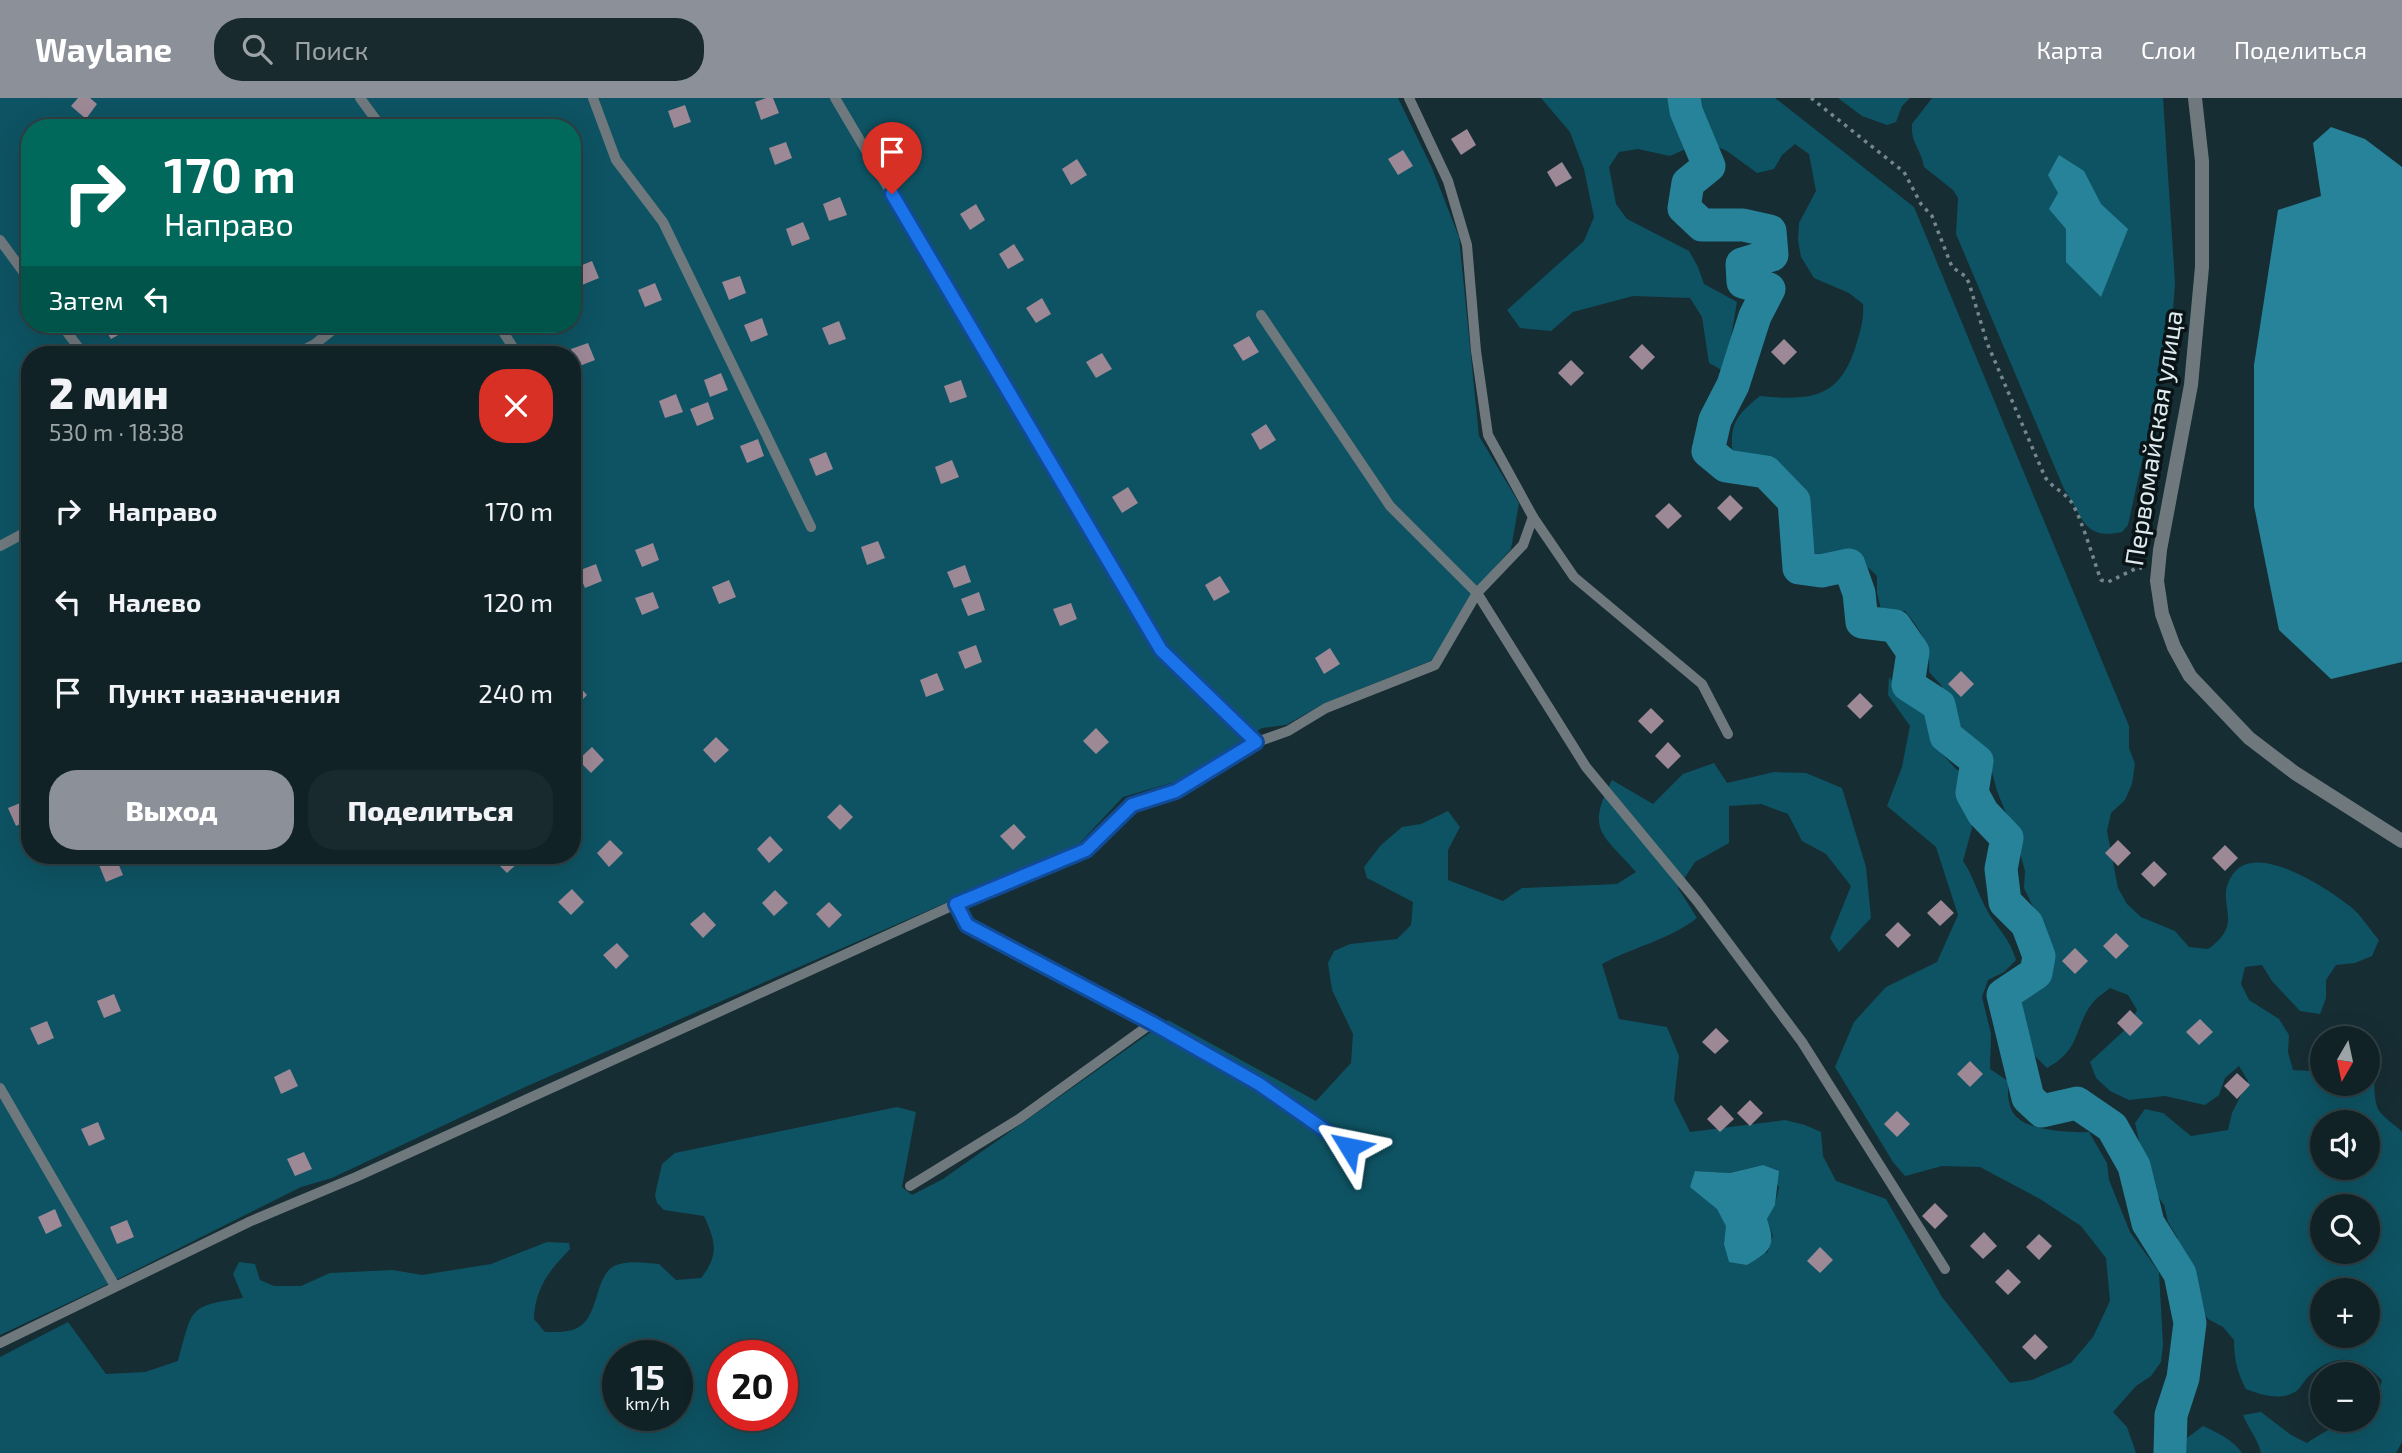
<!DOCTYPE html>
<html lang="ru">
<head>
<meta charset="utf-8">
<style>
  :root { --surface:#102226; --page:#192a2e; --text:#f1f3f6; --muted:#9ca4a7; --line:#303f43; --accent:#8c9099 }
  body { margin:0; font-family:"Exo 2",sans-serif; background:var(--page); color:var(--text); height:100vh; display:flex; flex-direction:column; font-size:26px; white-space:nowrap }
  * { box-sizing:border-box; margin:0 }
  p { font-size:23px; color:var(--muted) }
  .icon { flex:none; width:38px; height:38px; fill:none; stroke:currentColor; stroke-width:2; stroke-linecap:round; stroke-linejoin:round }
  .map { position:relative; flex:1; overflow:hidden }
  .sheet { position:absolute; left:21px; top:248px; width:560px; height:518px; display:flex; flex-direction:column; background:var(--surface); border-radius:28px; box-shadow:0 7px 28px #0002,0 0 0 2px var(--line) }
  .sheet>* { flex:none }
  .hud { position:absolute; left:21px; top:21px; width:560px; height:214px; border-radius:28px; box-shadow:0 7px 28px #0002,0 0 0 2px var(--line); background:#00695c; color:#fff; overflow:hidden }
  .needle { width:46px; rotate:189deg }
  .fabs { position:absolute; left:2310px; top:928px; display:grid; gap:14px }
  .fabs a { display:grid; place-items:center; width:70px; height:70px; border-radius:50%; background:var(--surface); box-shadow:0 7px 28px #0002,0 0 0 2px var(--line); font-size:35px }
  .speed { position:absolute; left:602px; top:1242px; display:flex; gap:14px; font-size:35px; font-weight:700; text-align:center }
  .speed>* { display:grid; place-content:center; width:91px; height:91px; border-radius:50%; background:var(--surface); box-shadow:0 7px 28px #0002,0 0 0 2px var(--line); line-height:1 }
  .speed small { font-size:18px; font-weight:400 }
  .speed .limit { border:10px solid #d22; background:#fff; color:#111 }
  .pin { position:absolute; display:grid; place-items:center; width:60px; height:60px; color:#fff; margin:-72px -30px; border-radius:50% 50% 50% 0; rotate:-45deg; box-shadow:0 0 7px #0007 }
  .pin .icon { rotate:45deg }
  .me { position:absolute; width:77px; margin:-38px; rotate:305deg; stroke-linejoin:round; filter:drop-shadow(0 0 5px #0008) }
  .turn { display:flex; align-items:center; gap:24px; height:147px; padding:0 28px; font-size:32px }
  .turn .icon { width:91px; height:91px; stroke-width:2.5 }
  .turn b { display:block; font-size:49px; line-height:60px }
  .then { display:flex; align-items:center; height:66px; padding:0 28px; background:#0003; gap:14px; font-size:26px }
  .round { display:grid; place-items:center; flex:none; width:74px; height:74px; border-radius:28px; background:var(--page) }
  .overview { display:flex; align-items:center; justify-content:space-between; height:119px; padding:0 28px }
  h1 { font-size:42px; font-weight:800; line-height:52px }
  .cta { display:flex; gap:14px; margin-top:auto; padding:14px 28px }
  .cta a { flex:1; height:80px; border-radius:28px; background:var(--accent); color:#fff; font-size:28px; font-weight:800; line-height:80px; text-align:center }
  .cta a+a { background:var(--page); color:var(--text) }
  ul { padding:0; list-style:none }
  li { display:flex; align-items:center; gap:21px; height:91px; padding:0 28px }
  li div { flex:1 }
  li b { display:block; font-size:26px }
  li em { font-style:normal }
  header { display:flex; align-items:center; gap:42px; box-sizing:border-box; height:98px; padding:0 35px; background:var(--accent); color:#fff }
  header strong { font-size:33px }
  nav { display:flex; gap:38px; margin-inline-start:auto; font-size:24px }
  .search { width:490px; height:63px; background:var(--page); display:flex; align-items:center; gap:18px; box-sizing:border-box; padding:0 24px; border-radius:28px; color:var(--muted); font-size:26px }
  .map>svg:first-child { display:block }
</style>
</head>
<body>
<header>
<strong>Waylane</strong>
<div class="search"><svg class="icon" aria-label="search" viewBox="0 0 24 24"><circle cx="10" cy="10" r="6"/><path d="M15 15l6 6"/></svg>Поиск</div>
<nav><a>Карта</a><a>Слои</a><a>Поделиться</a></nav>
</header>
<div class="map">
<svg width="2402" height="1355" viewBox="0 0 2402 1355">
  <rect width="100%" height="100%" fill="#162d33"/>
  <!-- green -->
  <g fill="#0e5363" fill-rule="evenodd">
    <path d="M0,0h1398l34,70 27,69 20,199 40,67 -8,46 -32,36 -46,75 -108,43 -39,22 -24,3 -84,53 -55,16 -45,48 -553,242 -193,91 -31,9 -199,100 -102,48zM30,30h542v196h-542zM30,257h542v501h-542z"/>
    <path d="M1541,0h234l139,109 215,519v22l6,16 -3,20 -7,16 -14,13 -4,18 11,57 9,16 14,13 34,14 14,16 19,2c40,-28 4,-45 25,-75 23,-34 97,16 118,33 11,9 19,23 28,33l-7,16 -17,7 -19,2 -10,15v18l-6,16 -20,-3 -28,-30 -10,-16 -17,2 -4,17 8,16 30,19 10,16 -1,17 5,18 20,1 9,-4v16h46v-32l6,4c2,16 -3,46 6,57 6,8 16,13 22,20v310l-6,11h-135c-3,-14 -13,-25 -18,-38l18,-3 30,23 16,8c20,-13 37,-24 61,-24v-5l6,-2 8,-32c-23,-25 -49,-28 -74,-3 -5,5 -8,13 -15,16 -15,7 -32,2 -47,-4 -9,-17 -12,-30 -12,-49l-11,-13 -15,-8 -10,-14 -21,-68 -9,-15 -4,-17 -21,-31v-16l-8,-35 10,-14 18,4 28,23 37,-6 4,-17 16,-32 -9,-15 -14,12 -6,17 -14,10 -40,-9 -36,4 -19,-9 -14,-13 -6,-16 39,-36 8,-16 -9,-15 -18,-7c-4,4 -10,7 -14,11 -23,24 -12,49 -49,69l-12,-12 -12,-33 -2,-27 16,-9 7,-16 3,-35 -23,-48 1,-17 -9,-33 -19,-47 -9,-34 -24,-24 -23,-48 -12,-13c2,-27 -8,-41 -24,-61l-24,-2 -4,-16v-17c-22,-23 -35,-18 -64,-23l-6,-17v-36l-23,-29 -15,-7 -36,-6c-4,-33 2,-42 27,-62 53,5 81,2 97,-54 4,-14 7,-23 6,-38l-14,-11 -35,-15 -13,-21 -3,-17 1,-17 17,-32 -7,-37 -14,-10 -13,11 -8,14 -17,4 -30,-22 -23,-10 -34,15 -32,-7 -19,3 -10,15 7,37 11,15 62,32 9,16 6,17 33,18 -12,70 -16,-9 -7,-46 -12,-19 -57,-2 -60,16 -22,19 -31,-3 -13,-18 77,-69 10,-24 -10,-48 -14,-37zM2322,1024h46v45h-46zM2322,1108h46v45h-46zM2322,1192h46v45h-46z"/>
    <path d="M1838,0h72l-8,8 -6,16 -9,3 -25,-9z"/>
    <path d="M1932,0h231l12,185 -3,40 -44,202 -6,7c-40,9 -39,-17 -58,-43l-108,-255 2,-36 -5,-8 -29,-23c-2,-16 -14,-25 -12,-43z"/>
    <path d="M1889,579l12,16 28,21 3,8v18l5,8 19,21 8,5 8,54 -9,33c11,16 15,34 25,51 11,19 21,25 28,48l-12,12 -16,8 -6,17 9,37 -1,35 18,12c0,11 -1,23 6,33 12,17 56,19 75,18l18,31 2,17 21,52 29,40 4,73 -2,17 -10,14 -15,10 -23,26 14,15 9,26h-2136v-96l68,-35 38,52 39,-2 33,-11c15,-53 9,-55 65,-63l-10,-24 6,-12 16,2 5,16 14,6h27l29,-13 63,-3 29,5 69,-11 56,-22 22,1 1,6c-21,22 -35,39 -36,70l11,13c36,1 43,-5 53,-40 3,-9 6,-18 13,-24 12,-9 35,-5 48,-4l17,16 25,-2c18,-23 15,-36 3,-62l-40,-6 -7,-7 -2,-8 7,-31 13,-11 222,-46 19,5 -14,75 10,8 31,-16 225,-159 148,81 35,-38 2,-29 -21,-44 -4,-27 6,-12 16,-7 47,-5 14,-14 2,-23 -46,-24 -3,-11 17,-22 21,-18 19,-3 27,-13 12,16 -12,23v30l55,21 19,-13 95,-4 19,-12c-33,-38 -51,-41 -24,-92l41,24 30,-30 31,-11 13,20 47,-11 32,1 36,15 24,79 5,51 -32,34 -9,-14 21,-52 -25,-32 -24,-13 -14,-27 -27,-10 -32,2v37l-34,19 -17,26 19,30c-28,22 -64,29 -95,46l17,55 48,8 12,29 -5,44 16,32 95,-12 20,5 16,7 2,24 13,25 50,18 56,98 68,86 22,-3 39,-17 22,-26 17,-36 -4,-43 -25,-32 -41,-27 -60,-32 -38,-1 -37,10 -12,-14 -58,-95 19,-45 32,-35 51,-25 21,-47 -22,-68 -49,-41 15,-39 8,-41 -22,-31zM1763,1067l16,22 -4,17 -8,15 6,17 -6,17 -43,-9 3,-18 -32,-55 35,2zM618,1258h59v60h-59zM723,1258h59v60h-59z"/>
    <path d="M2203,1328c15,7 29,13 39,27h-55v-15z"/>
  </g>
  <!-- water -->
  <g fill="#27839a">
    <path d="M2331,29l34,12 37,28v495l-71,17 -52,-49 -25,-124v-141l24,-155 43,-14 -8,-53z"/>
    <path d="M2059,57l25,16 17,33 27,25 -27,68 -35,-35v-33l-17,-20 9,-16 -10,-18z"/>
    <path d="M1763,1067l16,6 -4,34 -8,14c10,28 3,32 -20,46l-18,-3 -5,-18 2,-18 -9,-17 -27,-22 5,-16 35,2z"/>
  </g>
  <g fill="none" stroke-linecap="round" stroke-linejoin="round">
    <!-- river -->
    <path stroke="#27839a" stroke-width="33" d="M1684,0l2,13 23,55 -21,17 -4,25 18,17h41l27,6 2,24 -30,9 1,18 26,7 -14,27 -22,69 -18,35 -7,31 18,15 40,6 28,29 5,67 22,3 28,-6 10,28 3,29 33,4 18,26 -5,33 31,20 7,31 31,25 -5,32 11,20 24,25 -6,31 4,33 22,22 12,32 -3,17 -33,22 25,103 14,13 35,-8 35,24 22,39 14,57 32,51 10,49 -7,55 -12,37 -1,38"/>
  </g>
  <!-- building -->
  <g fill="#9d8895">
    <path d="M78,0h12l7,6 -11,15 -15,-13z"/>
    <path d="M766,0h7l6,15 -18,7 -6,-18z"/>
    <path d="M685,7l6,17 -17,6 -6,-17z"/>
    <path d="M1467,31l9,16 -15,10 -10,-16z"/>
    <path d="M786,44l6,16 -17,7 -6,-17z"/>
    <path d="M1403,52l10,16 -15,9 -10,-16z"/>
    <path d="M1077,61l10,16 -16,10 -9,-16z"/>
    <path d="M1562,64l10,16 -16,9 -9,-15z"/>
    <path d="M840,99l7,18 -18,6 -6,-17z"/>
    <path d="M976,106l9,16 -15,10 -10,-16z"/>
    <path d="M803,124l7,17 -18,7 -6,-17z"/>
    <path d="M1014,146l10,16 -16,9 -9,-15z"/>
    <path d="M592,163l7,17 -17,7 -7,-17z"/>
    <path d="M740,178l6,17 -17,7 -7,-18z"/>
    <path d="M655,185l7,17 -17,7 -7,-17z"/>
    <path d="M1042,200l9,16 -15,9 -10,-15z"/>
    <path d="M762,220l6,17 -17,7 -7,-17z"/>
    <path d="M839,223l7,18 -17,6 -7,-17z"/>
    <path d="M102,226h21l4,6 -16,9z"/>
    <path d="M1249,238l10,16 -16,9 -10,-16z"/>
    <path d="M1784,241l13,13 -13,13 -13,-13z"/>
    <path d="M588,245l7,17 -18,7 -6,-18z"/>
    <path d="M1642,246l13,13 -13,13 -13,-13z"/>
    <path d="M1102,255l10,16 -16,9 -10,-16z"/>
    <path d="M1571,262l13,13 -13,13 -13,-13z"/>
    <path d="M721,275l7,17 -18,7 -6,-17z"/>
    <path d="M961,282l6,17 -17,6 -6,-17z"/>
    <path d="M676,296l7,18 -18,6 -6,-17z"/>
    <path d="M708,304l6,17 -17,7 -7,-17z"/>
    <path d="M1266,326l10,16 -16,10 -9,-16z"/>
    <path d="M758,341l6,17 -17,7 -7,-17z"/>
    <path d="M826,354l7,17 -17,7 -7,-17z"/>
    <path d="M952,362l7,17 -18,7 -6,-17z"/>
    <path d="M1128,389l10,16 -16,10 -10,-16z"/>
    <path d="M1730,397l13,13 -13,13 -13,-13z"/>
    <path d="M1669,405l13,13 -14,13 -13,-13z"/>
    <path d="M878,443l7,17 -18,7 -6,-18z"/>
    <path d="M653,445l6,17 -17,7 -7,-17z"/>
    <path d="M596,466l6,17 -17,7 -7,-17z"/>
    <path d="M965,467l6,17 -17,6 -7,-16z"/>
    <path d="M1220,478l10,16 -16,9 -9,-16z"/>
    <path d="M729,482l7,17 -17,7 -7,-17z"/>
    <path d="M653,494l6,16 -17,7 -7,-17z"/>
    <path d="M979,494l6,18 -17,6 -7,-17z"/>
    <path d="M1071,505l6,16 -17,7 -7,-17z"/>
    <path d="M976,547l6,17 -17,7 -7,-17z"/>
    <path d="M1330,550l10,16 -16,10 -9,-16z"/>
    <path d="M1961,573l13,13 -13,13 -13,-13z"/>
    <path d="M937,575l7,17 -18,7 -6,-17z"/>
    <path d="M575,584l12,13 -13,13 -2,-24z"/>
    <path d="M1860,595l13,13 -13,13 -13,-13z"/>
    <path d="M1651,610l13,13 -13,13 -13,-13z"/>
    <path d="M1096,630l13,14 -13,12 -13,-13z"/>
    <path d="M716,639l13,13 -14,13 -12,-13z"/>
    <path d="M1668,644l13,14 -13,13 -13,-13z"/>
    <path d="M592,649l12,13 -13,13 -13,-13z"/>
    <path d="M25,703l5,10v8l-14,7 -8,-18z"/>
    <path d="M840,706l13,13 -13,13 -13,-13z"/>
    <path d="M1014,726l12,13 -13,13 -13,-14z"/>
    <path d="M770,738l13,14 -14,13 -12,-14z"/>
    <path d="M610,742l13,13 -14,14 -12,-14z"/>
    <path d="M2118,742l13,13 -13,13 -13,-13z"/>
    <path d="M2225,747l13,13 -13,13 -13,-13z"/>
    <path d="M499,758h16l5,5 -13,12 -13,-13z"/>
    <path d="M116,760l7,17 -17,7 -7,-17z"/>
    <path d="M2154,763l13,13 -13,13 -13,-13z"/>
    <path d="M572,791l12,13 -13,13 -13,-13z"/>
    <path d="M775,792l13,13 -14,13 -12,-13z"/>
    <path d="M1941,802l13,13 -14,13 -13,-13z"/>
    <path d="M829,804l13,13 -13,13 -13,-14z"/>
    <path d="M704,814l12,13 -13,13 -13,-14z"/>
    <path d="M1898,824l13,13 -13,13 -13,-13z"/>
    <path d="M2116,835l13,13 -13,13 -13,-13z"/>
    <path d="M617,845l12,13 -13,13 -13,-14z"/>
    <path d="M2075,850l13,13 -13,13 -13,-13z"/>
    <path d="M114,896l7,17 -17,7 -7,-17z"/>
    <path d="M2130,912l13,13 -13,13 -13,-13z"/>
    <path d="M2200,921l13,13 -14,13 -13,-13z"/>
    <path d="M47,923l7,17 -16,7 -8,-17z"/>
    <path d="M1716,930l13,13 -14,13 -13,-12z"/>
    <path d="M1970,963l13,13 -13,13 -13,-13z"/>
    <path d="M290,971l8,17 -17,8 -7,-17z"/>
    <path d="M2237,975l13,12 -13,14 -13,-13z"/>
    <path d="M1750,1002l13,13 -13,13 -13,-13z"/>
    <path d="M1721,1007l13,14 -14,13 -13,-13z"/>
    <path d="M1897,1013l13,13 -13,13 -13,-13z"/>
    <path d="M98,1024l7,17 -16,7 -8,-17z"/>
    <path d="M304,1054l8,17 -17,7 -8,-17z"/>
    <path d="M1935,1105l13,13 -13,13 -13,-13z"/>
    <path d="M55,1111l7,17 -16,8 -8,-17z"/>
    <path d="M127,1122l7,17 -17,7 -7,-17z"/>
    <path d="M1984,1134l13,14 -14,13 -13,-13z"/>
    <path d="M2039,1136l13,12 -13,14 -13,-13z"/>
    <path d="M1820,1149l13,13 -13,13 -13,-12z"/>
    <path d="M2008,1171l13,13 -13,13 -13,-13z"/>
    <path d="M2035,1236l13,13 -13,13 -13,-13z"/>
  </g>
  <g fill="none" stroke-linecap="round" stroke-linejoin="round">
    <!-- path -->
    <path stroke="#75878c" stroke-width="3.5" stroke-dasharray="3.5 5" stroke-linecap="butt" d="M1811,0l93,74 17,32 11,12 20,51 13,9 4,7 18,60 58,134c7,11 20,15 27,26 11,19 21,56 29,77l7,2 29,-14h5"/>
    <!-- service -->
    <g stroke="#6f797d" stroke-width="10">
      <path d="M360,0l22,30"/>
      <path d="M593,0l23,62 47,62 148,305"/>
      <path d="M835,0l326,552 96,92"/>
      <path d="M0,142l30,41"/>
      <path d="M1261,217l129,191 87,87 109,174 111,134 105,141 143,227"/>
      <path d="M61,226l23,31"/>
      <path d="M498,226l20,31"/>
      <path d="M294,257l21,-11 25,-20"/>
      <path d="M1533,419l41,60 128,107 26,50"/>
      <path d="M0,448l30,-16"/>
      <path d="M956,806l11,20 185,99 107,61 90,63"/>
      <path d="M0,990l115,198"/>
      <path d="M910,1088l109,-67 133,-96"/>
      <path d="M0,1245l251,-122 105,-44 600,-273 130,-54 46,-45 44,-14 81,-49 31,-11 38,-23 109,-43 42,-72 46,-48 10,-28 -45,-82 -12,-84 -9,-106 -19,-64 -39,-83"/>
    </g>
    <!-- tertiary -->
    <path stroke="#6f797d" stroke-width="14" d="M2195,0l7,63v106l-11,118 -31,165 -3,31 5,33 12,33 16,29 59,62 46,35 107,68"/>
  </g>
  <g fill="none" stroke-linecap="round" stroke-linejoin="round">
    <defs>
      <path id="route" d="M892,96l269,456 95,92 -80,49 -44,14 -46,45 -130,54 11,21 185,98 107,61 90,63"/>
    </defs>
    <!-- route casing -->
    <use href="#route" stroke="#114b97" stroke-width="18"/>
    <!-- route -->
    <use href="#route" stroke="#1a73e8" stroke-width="12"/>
  </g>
  <g text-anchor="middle" stroke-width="7" stroke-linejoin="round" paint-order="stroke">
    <!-- street labels -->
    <g font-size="26" fill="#ddeaee" stroke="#0a1416">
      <text transform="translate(2154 340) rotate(-81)" y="9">Первомайская улица</text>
    </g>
  </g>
</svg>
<div class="fabs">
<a><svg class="needle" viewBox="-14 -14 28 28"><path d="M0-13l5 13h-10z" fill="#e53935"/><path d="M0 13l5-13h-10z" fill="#9ca4a7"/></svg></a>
<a><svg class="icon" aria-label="sound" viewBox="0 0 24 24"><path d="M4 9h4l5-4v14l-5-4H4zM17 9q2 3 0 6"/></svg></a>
<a><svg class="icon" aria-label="search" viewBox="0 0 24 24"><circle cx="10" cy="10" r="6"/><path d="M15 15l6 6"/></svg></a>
<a>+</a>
<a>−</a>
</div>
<div class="speed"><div>15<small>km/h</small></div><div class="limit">20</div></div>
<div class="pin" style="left:892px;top:96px;background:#d93025"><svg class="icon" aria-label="arrive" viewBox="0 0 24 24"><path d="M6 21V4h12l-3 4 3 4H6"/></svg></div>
<svg class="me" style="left:1349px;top:1049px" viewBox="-20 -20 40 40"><path d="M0-17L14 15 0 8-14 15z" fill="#1a73e8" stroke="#fff" stroke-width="4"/></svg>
<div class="hud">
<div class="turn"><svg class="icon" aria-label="right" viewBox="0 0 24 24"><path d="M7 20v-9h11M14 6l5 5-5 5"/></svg><div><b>170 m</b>Направо</div></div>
<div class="then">Затем<svg class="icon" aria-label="left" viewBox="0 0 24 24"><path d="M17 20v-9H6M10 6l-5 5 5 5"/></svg></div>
</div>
<section class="sheet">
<div class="overview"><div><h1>2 мин</h1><p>530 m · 18:38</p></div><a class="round" style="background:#d93025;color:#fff"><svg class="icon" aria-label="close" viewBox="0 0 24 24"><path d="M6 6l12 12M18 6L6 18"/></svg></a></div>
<ul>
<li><svg class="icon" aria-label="right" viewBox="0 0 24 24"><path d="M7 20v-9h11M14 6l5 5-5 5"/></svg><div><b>Направо</b></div><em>170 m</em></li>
<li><svg class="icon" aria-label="left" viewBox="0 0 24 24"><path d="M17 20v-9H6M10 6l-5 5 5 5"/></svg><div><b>Налево</b></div><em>120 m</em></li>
<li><svg class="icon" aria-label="arrive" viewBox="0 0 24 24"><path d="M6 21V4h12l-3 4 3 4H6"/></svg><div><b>Пункт назначения</b></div><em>240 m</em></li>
</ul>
<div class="cta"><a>Выход</a><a>Поделиться</a></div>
</section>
</div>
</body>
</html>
